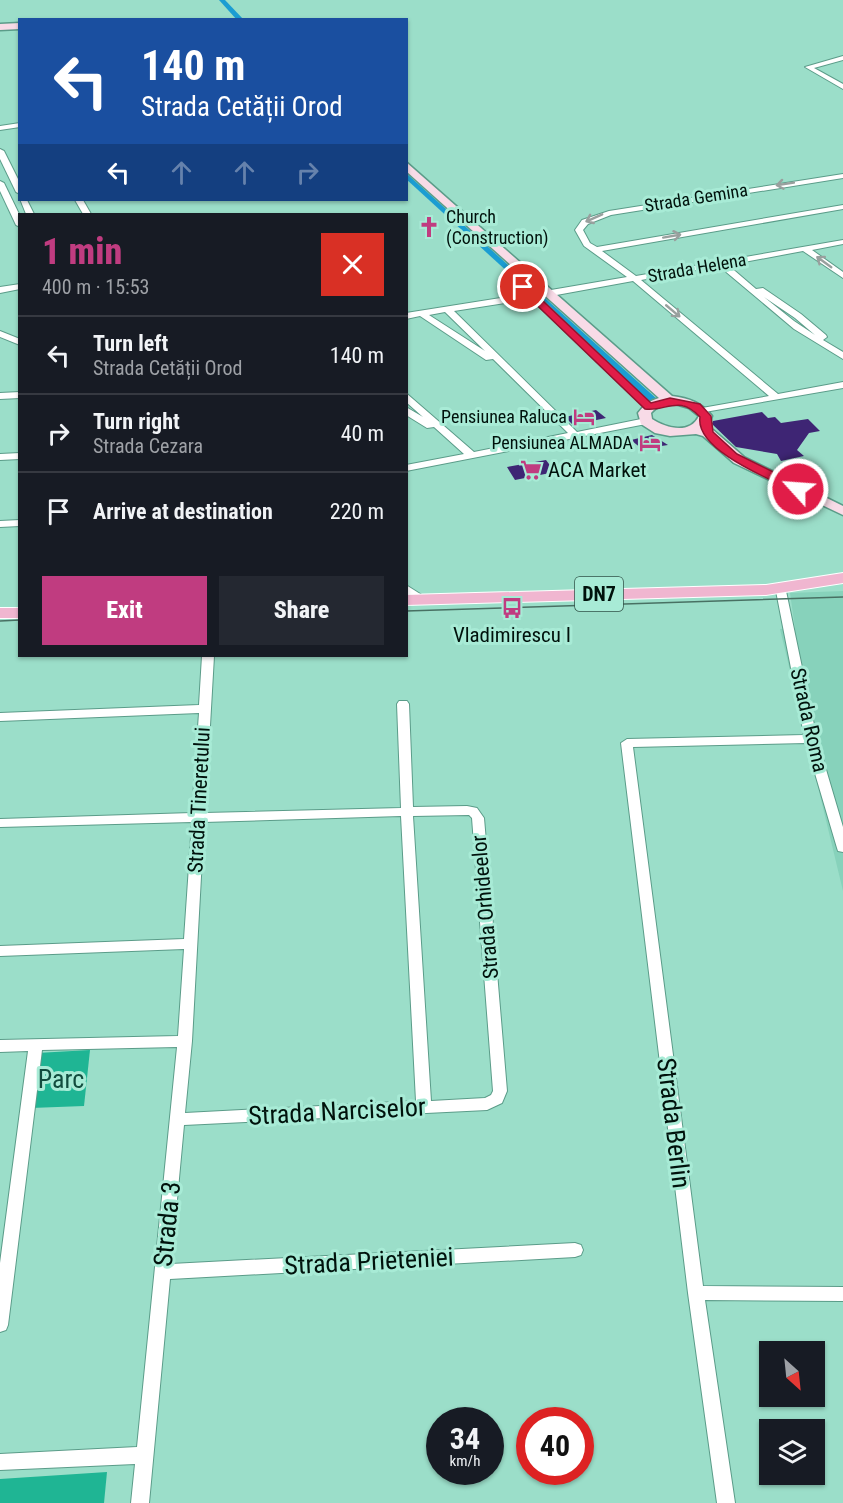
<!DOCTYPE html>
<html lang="en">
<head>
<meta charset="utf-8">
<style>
  :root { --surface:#171b24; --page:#242831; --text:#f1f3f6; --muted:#9ea1a6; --line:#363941; --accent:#c03c80 }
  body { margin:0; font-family:"Roboto Condensed",sans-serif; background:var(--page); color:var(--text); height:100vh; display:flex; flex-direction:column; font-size:22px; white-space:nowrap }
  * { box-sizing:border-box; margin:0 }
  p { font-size:20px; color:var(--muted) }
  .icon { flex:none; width:33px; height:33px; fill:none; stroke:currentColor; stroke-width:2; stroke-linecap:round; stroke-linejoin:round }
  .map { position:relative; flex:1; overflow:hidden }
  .sheet { position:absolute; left:18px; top:213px; width:390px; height:444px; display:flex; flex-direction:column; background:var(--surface); border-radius:0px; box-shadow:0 2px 4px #0004 }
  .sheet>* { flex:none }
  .guide { position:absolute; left:18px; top:18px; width:390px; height:183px; border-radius:0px; box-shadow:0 2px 4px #0004; background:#1a4fa0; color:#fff; overflow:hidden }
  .needle { width:39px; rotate:153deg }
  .tools { position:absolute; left:759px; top:1341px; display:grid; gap:12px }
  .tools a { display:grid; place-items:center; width:66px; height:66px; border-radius:0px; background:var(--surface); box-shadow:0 2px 4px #0004; font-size:30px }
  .speed { position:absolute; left:426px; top:1407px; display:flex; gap:12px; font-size:30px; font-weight:700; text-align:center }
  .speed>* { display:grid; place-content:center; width:78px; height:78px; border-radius:50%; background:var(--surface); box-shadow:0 2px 4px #0004; line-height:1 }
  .speed small { font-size:15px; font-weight:400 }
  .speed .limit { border:9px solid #d22; background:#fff; color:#111 }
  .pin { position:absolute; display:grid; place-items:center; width:51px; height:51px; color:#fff; margin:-26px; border:3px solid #fff; border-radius:50%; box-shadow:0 2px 6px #0007 }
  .me { position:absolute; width:66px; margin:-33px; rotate:296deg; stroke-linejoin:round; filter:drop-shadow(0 0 4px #0008) }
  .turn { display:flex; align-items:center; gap:21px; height:126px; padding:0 24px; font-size:27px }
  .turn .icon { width:78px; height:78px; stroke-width:2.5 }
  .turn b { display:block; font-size:42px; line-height:51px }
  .lanes { display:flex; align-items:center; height:57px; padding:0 24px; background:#0003; justify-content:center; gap:30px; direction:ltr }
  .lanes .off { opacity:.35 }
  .round { display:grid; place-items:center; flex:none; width:63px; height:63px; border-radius:0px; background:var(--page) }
  .headline { display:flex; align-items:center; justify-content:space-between; height:102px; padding:0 24px }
  h1 { font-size:36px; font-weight:800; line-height:45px; color:var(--accent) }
  .cta { display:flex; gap:12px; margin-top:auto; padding:12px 24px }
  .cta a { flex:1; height:69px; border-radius:0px; background:var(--accent); color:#fff; font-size:24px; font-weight:800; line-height:69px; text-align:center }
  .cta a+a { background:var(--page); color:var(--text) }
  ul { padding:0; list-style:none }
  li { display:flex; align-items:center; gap:18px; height:78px; padding:0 24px; border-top:2px solid var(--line) }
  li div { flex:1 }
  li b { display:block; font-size:22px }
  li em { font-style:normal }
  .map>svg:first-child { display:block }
</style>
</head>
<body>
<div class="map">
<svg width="843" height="1503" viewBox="0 0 843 1503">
  <rect width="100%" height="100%" fill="#9bdec9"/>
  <!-- built -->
  <path fill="#87d2bb" d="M843,591v300l-63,-262 15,-1 -5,-35z"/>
  <!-- green -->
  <g fill="#1fb594">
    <path d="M90,1050l-6,56 -53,2 6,-55z"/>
    <path d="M107,1472l-3,31h-104v-24z"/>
  </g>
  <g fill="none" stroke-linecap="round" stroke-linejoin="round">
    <!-- canal -->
    <g fill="#1b9dd2" fill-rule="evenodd">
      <path d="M219,0h6l19,20h-7z"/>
      <path d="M406,173l251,226v4h-6l-245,-224z"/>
    </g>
  </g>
  <!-- building -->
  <g fill="#3e2574">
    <path d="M596,410l10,8 -33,7 -8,-8z"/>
    <path d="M762,412l6,6 7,-1 6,6 27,-4 12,12 -11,2 -12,17 7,6 -23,5 -4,-7 -41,-7 -24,-23 1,-3z"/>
    <path d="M652,435l16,10 -26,4 -11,-9z"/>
    <path d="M546,460l9,12 -40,8 -8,-13z"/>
  </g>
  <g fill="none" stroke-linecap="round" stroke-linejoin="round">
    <defs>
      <g id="street">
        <path d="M843,56v4l-29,8 29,16v5l-38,-22z"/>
        <path d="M20,123v4l-20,3v-4z"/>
        <path d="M0,149l4,2 16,32v11l-4,-2 -16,-33z"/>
        <path d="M843,174v4l-232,37 -23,9 -5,6 7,13 7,4 246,-42v4l-241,42 34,25 207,-36v4l-31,6 31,22v6l-40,-27 -75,14 28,24 7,-1 38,26 25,21 1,2 -4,3 20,12v7l-49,-30 -75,-63 -78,14 137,114 65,-12v6l-144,25 -2,-2 5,-3 67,-12 -136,-115 -82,15 -4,-3 4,-3 76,-13 -43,-31 -9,-16 7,-10 27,-9zM764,297l31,21 20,17 -21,-14z"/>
        <path d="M0,181l4,2 16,33v11l-4,-2 -16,-34z"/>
        <path d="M20,199l7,1 7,14h-8z"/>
        <path d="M75,200h8l8,14h-8z"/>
        <path d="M510,275h6l136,130v4h-6l-115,-110 -77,12 123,121 69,-14 5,3 -5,3 -240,47v-6l58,-11 -30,-27 -7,1 -21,-13v-8l17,10 -17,-15v-9l68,59 94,-19 -75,-74 -7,1 -66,-44 -14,3v-6l120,-19 -16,-15zM445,312l40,39 -56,-36z"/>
        <path d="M20,284v5l-20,4v-6z"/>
        <path d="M0,331l20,8v6l-20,-8z"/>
        <path d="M20,392v6l-20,1v-6z"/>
        <path d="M20,453v6l-20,1v-6z"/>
        <path d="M20,520v6l-20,1v-6z"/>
        <path d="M406,585l19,12 1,2 -1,2h-8l-11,-8z"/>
        <path d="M781,588l5,3 31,148 26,88v25l-5,-1 -1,-3 -31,-105 -173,4 70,539 140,1v14l-138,-1 30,203h-18l-29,-210 -67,-550 6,-4 177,-4 -28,-144z"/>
        <path d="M202,656h12l-9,157 196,-5 -4,-104 2,-3h8l2,3 4,103 54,-1 10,2 7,10 23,273 -5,12 -15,7 -303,15 -13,139 404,-21 6,2 2,5 -2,5 -6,2 -405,22 -21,224h-18l4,-39 -135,6v-16l137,-7 40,-400 -135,3 -34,275 -2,5 -6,2v-69l28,-212 -28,1v-12l178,-4 6,-87 -184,7v-10l184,-7 8,-117 -192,5v-8l192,-6 7,-100 -199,8v-8l199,-8zM469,815l3,3 21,273 -2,4 -6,3 -54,3 -18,-285zM401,816l15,285 -231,12 7,-72 12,-219z"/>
      </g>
      <g id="secondary">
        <path d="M20,23v6l-20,1v-6z"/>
        <path d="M406,162l266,234c17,2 30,7 40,20l-3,9 -5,3 9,2 31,27 99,49v9l-109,-52 -31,-27 -7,-2 -26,2 -15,-3 -14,-9 -3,-11c6,-8 11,-12 21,-15l-253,-227zM675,404l14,4 10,8c-9,19 -33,12 -47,3l-1,-6c7,-8 14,-8 24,-9z"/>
      </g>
      <g id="primary">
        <path d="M843,573v10l-77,12 -360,10v-10l360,-10z"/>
        <rect x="0" y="608" width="20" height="10"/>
      </g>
    </defs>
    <!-- street casing -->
    <use href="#street" stroke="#5b9c89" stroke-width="2"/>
    <!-- secondary casing -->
    <use href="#secondary" stroke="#5b9c89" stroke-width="3"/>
    <!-- primary casing -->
    <use href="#primary" stroke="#fff" stroke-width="2"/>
    <!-- street -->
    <use href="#street" fill="#fff" fill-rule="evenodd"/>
    <!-- secondary -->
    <use href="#secondary" fill="#f8dbe7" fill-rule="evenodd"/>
    <!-- primary -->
    <use href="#primary" fill="#f0b6d0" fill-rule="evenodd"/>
    <!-- tram -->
    <g stroke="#487063" stroke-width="1.5">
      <path d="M406,611l437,-14"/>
      <path d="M0,621l20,-1"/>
    </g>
  </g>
  <!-- one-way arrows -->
  <defs><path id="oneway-shaft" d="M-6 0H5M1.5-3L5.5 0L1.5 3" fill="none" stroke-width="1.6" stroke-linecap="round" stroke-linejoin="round" transform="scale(1.5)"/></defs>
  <g stroke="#99a09e">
    <use href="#oneway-shaft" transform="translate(785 184) rotate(171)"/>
    <use href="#oneway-shaft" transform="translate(594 218) rotate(156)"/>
    <use href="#oneway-shaft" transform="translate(672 236) rotate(-10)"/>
    <use href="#oneway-shaft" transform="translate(824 262) rotate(-144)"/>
    <use href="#oneway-shaft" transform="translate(673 311) rotate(40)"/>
  </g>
  <!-- route -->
  <path fill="#e11d48" stroke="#92132f" stroke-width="1.5" d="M520,285h6l125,118 19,-5 30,6 11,12 2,16 24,22 65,32v5h-8c-24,-12 -99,-41 -94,-74 -21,-23 -34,-5 -55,-8l-125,-120z"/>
  <!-- icons -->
  <defs>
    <symbol id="church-bare" viewBox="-9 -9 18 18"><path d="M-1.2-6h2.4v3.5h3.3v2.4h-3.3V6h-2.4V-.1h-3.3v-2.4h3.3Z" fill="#c03c80" stroke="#a8ebd6" stroke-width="2.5" paint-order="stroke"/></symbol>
    <symbol id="hotel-bare" viewBox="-9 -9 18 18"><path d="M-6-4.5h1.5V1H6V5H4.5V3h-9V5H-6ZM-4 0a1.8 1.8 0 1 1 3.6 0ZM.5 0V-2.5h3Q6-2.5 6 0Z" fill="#c03c80" stroke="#a8ebd6" stroke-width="2.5" paint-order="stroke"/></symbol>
    <symbol id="supermarket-bare" viewBox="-9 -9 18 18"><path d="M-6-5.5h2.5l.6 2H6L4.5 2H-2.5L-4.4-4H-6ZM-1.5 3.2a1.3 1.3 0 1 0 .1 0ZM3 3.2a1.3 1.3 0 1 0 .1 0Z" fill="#c03c80" stroke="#a8ebd6" stroke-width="2.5" paint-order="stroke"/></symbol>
    <symbol id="bus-bare" viewBox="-9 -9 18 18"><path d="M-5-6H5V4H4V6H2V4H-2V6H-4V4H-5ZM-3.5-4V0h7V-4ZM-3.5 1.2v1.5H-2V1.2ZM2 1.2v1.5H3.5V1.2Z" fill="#c03c80" stroke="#a8ebd6" stroke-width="2.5" paint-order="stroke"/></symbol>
  </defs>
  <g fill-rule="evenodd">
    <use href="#church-bare" x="414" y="212" width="30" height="30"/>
    <use href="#hotel-bare" x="569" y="402" width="30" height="30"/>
    <use href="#hotel-bare" x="635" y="428" width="30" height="30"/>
    <use href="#supermarket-bare" x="516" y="455" width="30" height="30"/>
    <use href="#bus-bare" x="497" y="593" width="30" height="30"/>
  </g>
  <g text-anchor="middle" stroke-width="6" stroke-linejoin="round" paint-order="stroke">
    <!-- far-street labels -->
    <g font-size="18" fill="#00120c" stroke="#a8ebd6">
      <text transform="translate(696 198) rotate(-9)" y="6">Strada Gemina</text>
      <text transform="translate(697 268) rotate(-10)" y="6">Strada Helena</text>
    </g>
    <!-- far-poi labels -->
    <g font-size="18" fill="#00120c" stroke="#a8ebd6" text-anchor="end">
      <text x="446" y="223" text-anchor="start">Church<tspan x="446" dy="21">(Construction)</tspan></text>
      <text x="567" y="423">Pensiunea Raluca</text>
      <text x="633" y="449">Pensiunea ALMADA</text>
    </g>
    <!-- shield labels -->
    <rect fill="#a8ebd6" stroke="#325349" stroke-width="1.5" x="575" y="577" width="48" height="34" rx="4.5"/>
    <g font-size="20" font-weight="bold" fill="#00120c">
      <text x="599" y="601">DN7</text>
    </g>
    <!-- poi labels -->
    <g font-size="21" fill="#00120c" stroke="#a8ebd6" text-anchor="start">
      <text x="548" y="477">ACA Market</text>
      <text x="512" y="642" text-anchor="middle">Vladimirescu I</text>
    </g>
    <!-- street labels -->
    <g font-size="21" fill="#00120c" stroke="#a8ebd6">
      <text transform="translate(809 720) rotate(77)" y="7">Strada Roma</text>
      <text transform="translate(199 800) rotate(-87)" y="7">Strada Tineretului</text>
      <text transform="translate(485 907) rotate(-95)" y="7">Strada Orhideelor</text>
    </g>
    <!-- near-park labels -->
    <g font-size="26" fill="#124c3e" stroke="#a8ebd6">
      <text x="61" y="1088">Parc</text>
    </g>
    <!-- near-street labels -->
    <g font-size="26" fill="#00120c" stroke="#a8ebd6">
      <text transform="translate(337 1111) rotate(-3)" y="9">Strada Narciselor</text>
      <text transform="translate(674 1123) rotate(83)" y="9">Strada Berlin</text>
      <text transform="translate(167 1224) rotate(-84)" y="9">Strada 3</text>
      <text transform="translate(369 1261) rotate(-3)" y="9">Strada Prieteniei</text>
    </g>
  </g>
</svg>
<div class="tools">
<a><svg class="needle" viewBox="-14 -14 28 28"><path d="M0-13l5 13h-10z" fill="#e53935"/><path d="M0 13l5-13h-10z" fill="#9ea1a6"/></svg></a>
<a><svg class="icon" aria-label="layers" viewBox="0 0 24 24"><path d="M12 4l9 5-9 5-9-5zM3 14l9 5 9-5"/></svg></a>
</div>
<div class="speed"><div>34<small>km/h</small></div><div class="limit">40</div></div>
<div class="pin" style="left:523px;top:287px;background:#d93025"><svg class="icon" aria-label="arrive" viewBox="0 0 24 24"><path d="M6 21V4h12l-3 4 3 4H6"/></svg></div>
<svg class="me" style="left:798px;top:489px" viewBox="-20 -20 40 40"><circle r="17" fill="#e11d48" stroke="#fff" stroke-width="3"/><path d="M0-11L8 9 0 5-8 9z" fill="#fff"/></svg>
<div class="guide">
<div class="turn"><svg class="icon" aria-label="left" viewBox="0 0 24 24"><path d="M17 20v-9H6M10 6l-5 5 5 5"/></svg><div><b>140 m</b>Strada Cetății Orod</div></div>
<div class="lanes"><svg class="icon" aria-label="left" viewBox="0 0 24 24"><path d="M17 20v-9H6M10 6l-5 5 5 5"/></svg><svg class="icon off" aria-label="ahead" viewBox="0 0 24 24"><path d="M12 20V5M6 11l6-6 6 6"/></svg><svg class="icon off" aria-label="ahead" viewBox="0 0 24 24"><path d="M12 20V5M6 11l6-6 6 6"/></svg><svg class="icon off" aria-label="right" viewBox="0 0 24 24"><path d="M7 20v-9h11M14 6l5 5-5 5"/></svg></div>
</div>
<section class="sheet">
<div class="headline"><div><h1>1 min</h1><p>400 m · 15:53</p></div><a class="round" style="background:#d93025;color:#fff"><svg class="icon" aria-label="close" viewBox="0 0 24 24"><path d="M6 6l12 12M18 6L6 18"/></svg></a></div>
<ul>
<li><svg class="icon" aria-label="left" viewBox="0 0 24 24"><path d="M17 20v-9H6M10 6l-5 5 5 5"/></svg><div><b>Turn left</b><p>Strada Cetății Orod</p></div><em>140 m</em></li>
<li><svg class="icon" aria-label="right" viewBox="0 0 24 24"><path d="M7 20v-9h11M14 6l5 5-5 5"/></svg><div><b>Turn right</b><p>Strada Cezara</p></div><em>40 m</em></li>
<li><svg class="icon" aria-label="arrive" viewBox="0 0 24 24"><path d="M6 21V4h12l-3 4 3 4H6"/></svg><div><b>Arrive at destination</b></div><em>220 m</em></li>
</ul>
<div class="cta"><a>Exit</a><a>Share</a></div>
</section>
</div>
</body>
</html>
